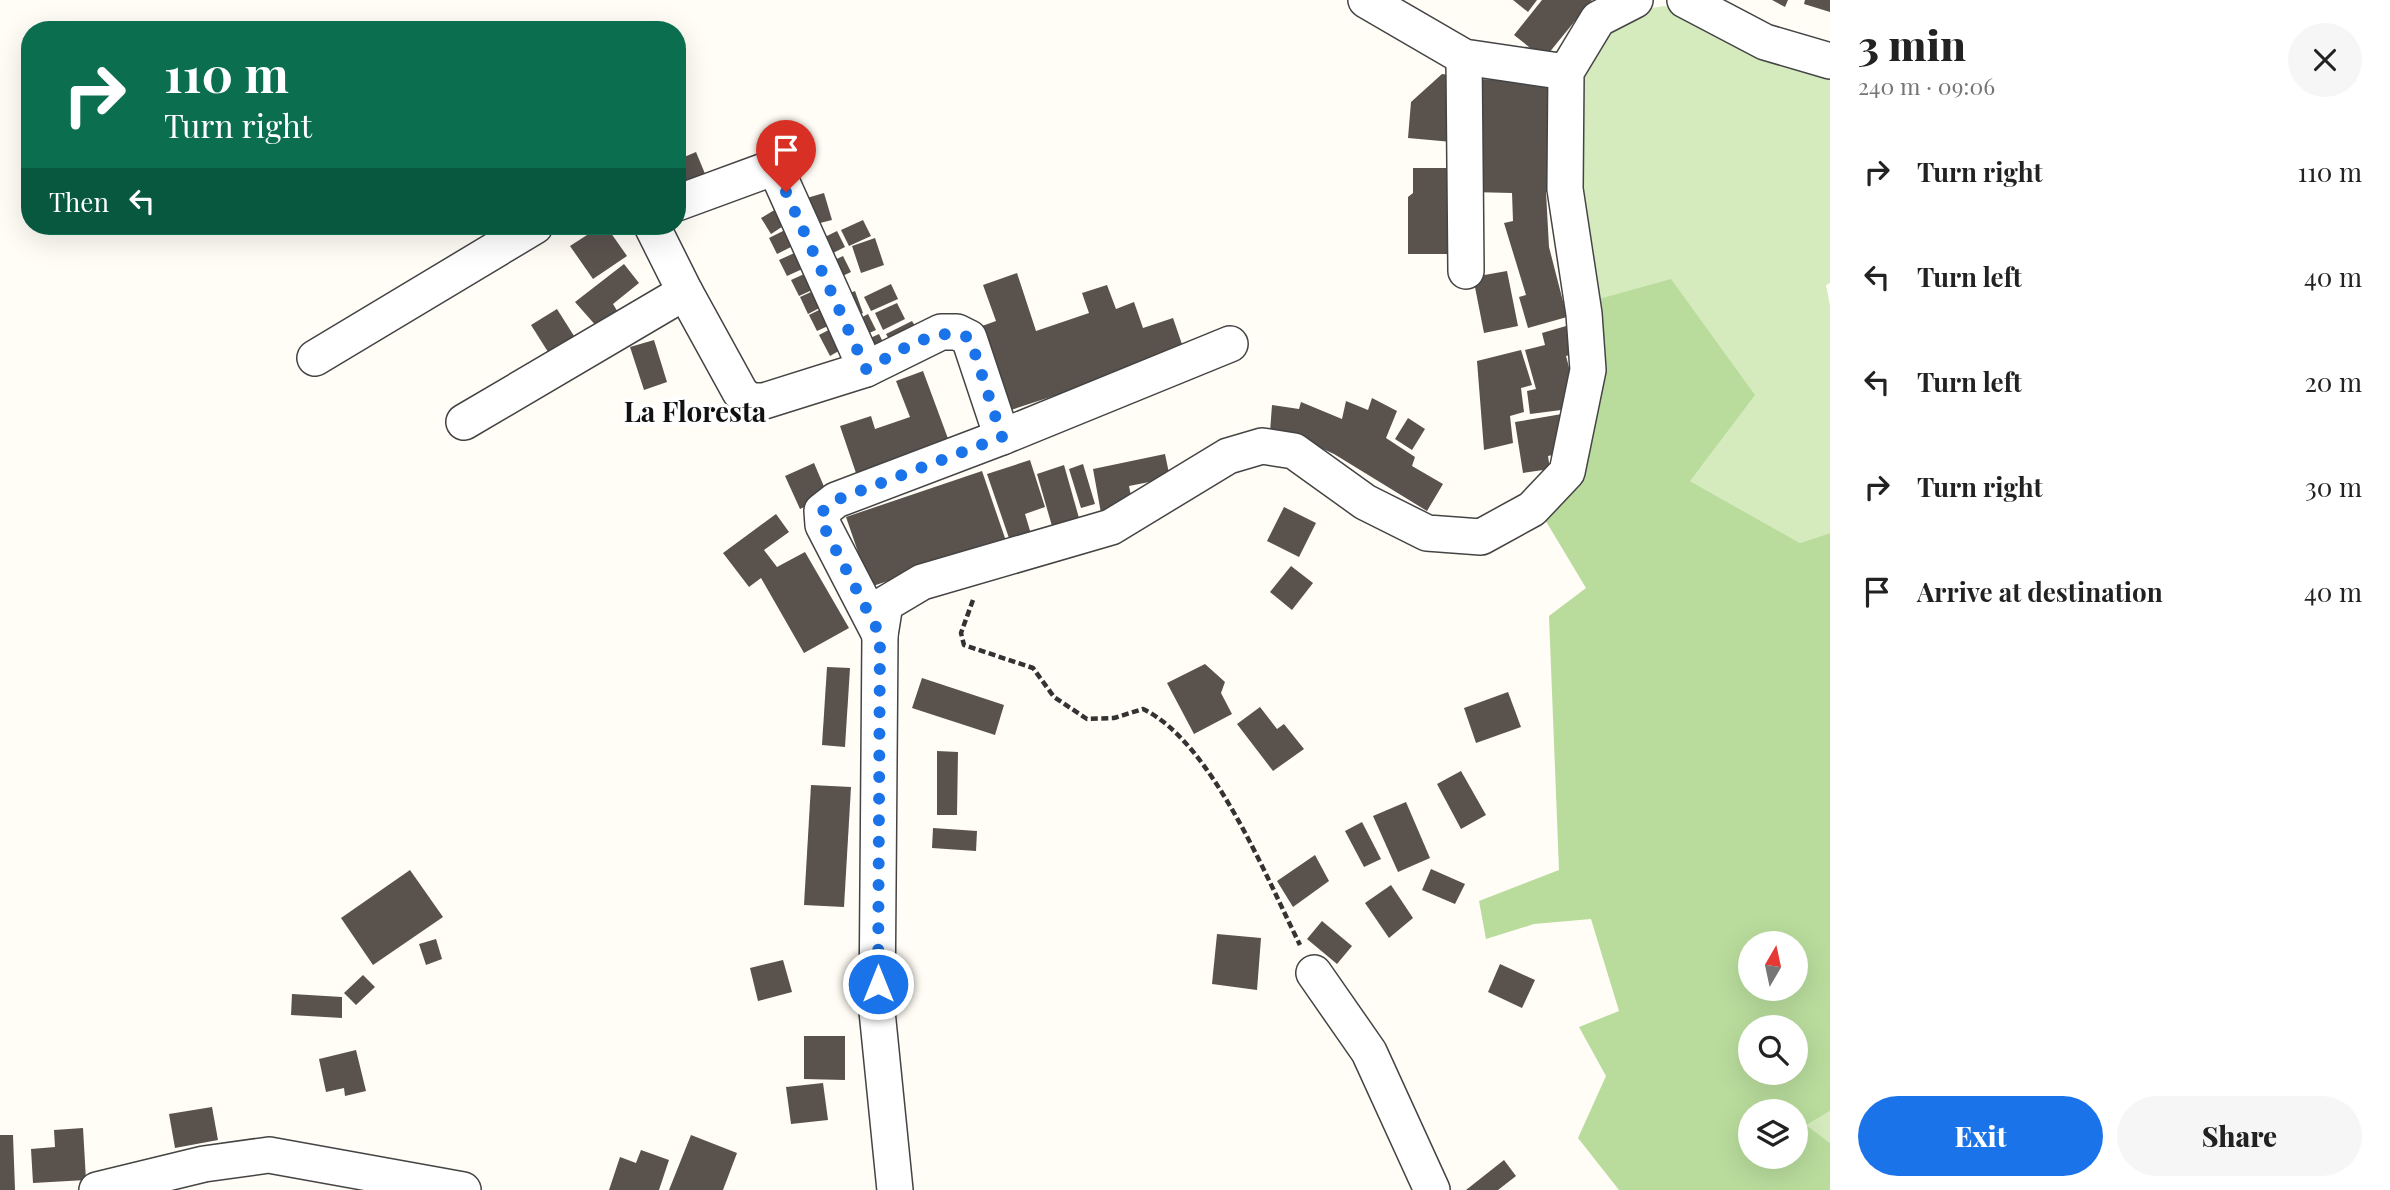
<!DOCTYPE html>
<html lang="en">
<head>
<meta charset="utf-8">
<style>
  :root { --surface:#fff; --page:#f6f6f6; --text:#222; --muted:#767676; --accent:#1a73e8 }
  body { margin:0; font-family:"Playfair Display",serif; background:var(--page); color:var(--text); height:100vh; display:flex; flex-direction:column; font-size:26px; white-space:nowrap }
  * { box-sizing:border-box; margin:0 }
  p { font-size:23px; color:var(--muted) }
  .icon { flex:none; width:38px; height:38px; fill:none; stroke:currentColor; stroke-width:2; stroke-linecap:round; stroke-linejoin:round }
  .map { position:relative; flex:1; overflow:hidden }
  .panel { display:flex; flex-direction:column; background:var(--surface); width:560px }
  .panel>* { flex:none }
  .banner { position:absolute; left:21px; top:21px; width:665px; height:214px; border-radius:28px; box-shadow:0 7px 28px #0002; background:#0b6e4f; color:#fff; overflow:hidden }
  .needle { width:46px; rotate:9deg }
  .tools { position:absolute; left:1738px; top:931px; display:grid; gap:14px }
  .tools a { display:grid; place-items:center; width:70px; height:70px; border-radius:50%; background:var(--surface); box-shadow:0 7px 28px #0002; font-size:35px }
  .pin { position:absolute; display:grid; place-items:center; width:60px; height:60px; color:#fff; margin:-72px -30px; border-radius:50% 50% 50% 0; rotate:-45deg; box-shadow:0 0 7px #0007 }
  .pin .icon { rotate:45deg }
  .me { position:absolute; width:77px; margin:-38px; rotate:0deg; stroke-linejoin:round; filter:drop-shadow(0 0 5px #0008) }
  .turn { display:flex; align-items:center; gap:24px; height:147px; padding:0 28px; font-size:32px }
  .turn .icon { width:91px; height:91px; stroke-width:2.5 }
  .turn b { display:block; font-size:49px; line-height:60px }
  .then { display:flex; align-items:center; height:66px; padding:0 28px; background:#0003; gap:14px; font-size:26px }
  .round { display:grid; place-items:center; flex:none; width:74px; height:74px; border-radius:37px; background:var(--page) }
  .overview { display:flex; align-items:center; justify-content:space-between; height:119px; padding:0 28px }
  h1 { font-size:42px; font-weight:800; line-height:52px }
  .button { display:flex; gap:14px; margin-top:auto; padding:14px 28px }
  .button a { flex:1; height:80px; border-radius:42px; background:var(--accent); color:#fff; font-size:28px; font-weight:800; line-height:80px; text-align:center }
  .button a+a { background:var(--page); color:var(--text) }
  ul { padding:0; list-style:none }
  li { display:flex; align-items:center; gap:21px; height:105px; padding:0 28px }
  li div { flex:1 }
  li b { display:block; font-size:26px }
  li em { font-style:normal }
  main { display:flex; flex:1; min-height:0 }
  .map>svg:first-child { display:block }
</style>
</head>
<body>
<main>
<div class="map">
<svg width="1830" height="1190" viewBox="0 0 1830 1190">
  <rect width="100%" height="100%" fill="#fffdf5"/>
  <!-- green -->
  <g fill="#d5ebbd">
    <path d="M1664,6l28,6 138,65v206l-4,2 4,21v227l-30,10 -110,-62 -98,-180 -16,-113 2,-115 29,-47 33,-16z"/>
    <path d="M1830,1111v32l-25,-18z"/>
  </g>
  <!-- forest -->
  <path fill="#b9dc9c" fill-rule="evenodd" d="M1671,279l84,116 -65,86 110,62 30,-10v578l-24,14 24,18v47h-211l-41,-52 28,-62 -27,-49 40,-16 -28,-92 -57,5 -48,15 -7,-38 80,-31 -10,-254 37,-28 -45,-75 51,-212zM1750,943h46v46h-46zM1750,1027h46v46h-46zM1750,1111h46v46h-46z"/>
  <!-- building -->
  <g fill="#5a524d">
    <path d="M1513,0h24l-9,12z"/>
    <path d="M1542,0h50l-48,59 -30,-24z"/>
    <path d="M1772,0h16l-3,7z"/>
    <path d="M1805,0h25v12l-26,-8z"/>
    <path d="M1442,74l16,2 -6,66 -44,-4 3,-36z"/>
    <path d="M1474,79l80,2 -2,111h-6l3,55 18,70 -39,11 -9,-31 7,-2 -22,-72 9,-2 -1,-28 -40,-1z"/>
    <path d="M696,152l12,29 -31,12v-33z"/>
    <path d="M1413,168h38l1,86h-44v-57l5,-4z"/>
    <path d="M824,193l8,27 -24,6 -8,-26z"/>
    <path d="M781,206l10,15 -20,13 -10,-16z"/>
    <path d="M863,220l8,16 -22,10 -8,-16z"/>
    <path d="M601,226h5l21,30 -34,23 -23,-33z"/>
    <path d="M791,227l8,16 -22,11 -8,-16z"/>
    <path d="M837,231l8,16 -22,11 -8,-16z"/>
    <path d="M875,238l9,27 -23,8 -9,-27z"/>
    <path d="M801,250l8,16 -22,10 -8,-16z"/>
    <path d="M843,256l8,16 -19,9 -8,-16z"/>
    <path d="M624,264l15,19 -26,21 6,10 -21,14 -23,-26z"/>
    <path d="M813,270l8,16 -22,10 -8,-16z"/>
    <path d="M1507,271l11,55 -34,7 -11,-56z"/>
    <path d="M1017,273l19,58 53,-18 -7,-20 25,-8 9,24 18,-7 9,26 30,-10 12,35 -174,57 -29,-84 14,-5 -13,-36z"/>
    <path d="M891,284l7,15 -27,12 -7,-14z"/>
    <path d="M822,287l7,16 -21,11 -8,-17z"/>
    <path d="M855,291l8,22 -13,4 -11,-20z"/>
    <path d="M897,303l8,16 -22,11 -8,-17z"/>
    <path d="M831,304l8,17 -22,10 -8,-16z"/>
    <path d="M557,309l24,38 -26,16 -24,-38z"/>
    <path d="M868,314l8,16 -18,8 -7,-15z"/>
    <path d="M912,321l8,13 -26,14 -8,-14z"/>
    <path d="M840,324l11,20 -21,12 -11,-21z"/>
    <path d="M1573,324l7,28 -14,4 6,23 -3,30 -39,5 -3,-23 9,-2 -11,-39 20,-5 -3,-12z"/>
    <path d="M879,334l8,16 -30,-6z"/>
    <path d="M654,340l13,42 -23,8 -14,-43z"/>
    <path d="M1521,350l11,35 -11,3 3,24 -14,4 3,27 -29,7 -7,-89z"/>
    <path d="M923,371l27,73 -93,32 -17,-50 31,-10 4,13 35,-12 -14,-36z"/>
    <path d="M1372,398l25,13 -11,27 29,19 -3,9 31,18 -16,27 -93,-57 -35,-16 -29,-6 2,-27 27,4 2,-7 41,17 4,-18 22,9z"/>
    <path d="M1562,414l-4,40 -10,2 2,13 -27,4 -8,-51z"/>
    <path d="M1408,418l17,11 -13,21 -17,-11z"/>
    <path d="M1165,454l5,24 -41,8 4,20 -32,7 -8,-44z"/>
    <path d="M1030,460l15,47 -20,7 6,20 -21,7 -23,-67z"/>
    <path d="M814,463l14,33 -28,13 -15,-33z"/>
    <path d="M1083,464l12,40 -14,4 -12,-39z"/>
    <path d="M1064,465l15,53 -27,8 -15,-52z"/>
    <path d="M982,471l24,70 -136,46 -24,-70z"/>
    <path d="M1284,507l32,16 -17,34 -32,-16z"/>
    <path d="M776,514l13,18 -25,18 13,17 28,-15 44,76 -45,25 -43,-75 -12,9 -26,-34z"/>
    <path d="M1291,566l22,17 -21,27 -22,-18z"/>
    <path d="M1205,664l20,18 -4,11 11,21 -38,20 -27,-51z"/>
    <path d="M827,667l23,1 -5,79 -23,-2z"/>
    <path d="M922,678l82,27 -9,30 -83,-27z"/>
    <path d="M1508,692l13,35 -45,16 -12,-35z"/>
    <path d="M1260,707l17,22 7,-5 20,25 -31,22 -36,-47z"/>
    <path d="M937,751l21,1 -1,63h-20z"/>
    <path d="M1461,771l25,44 -25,14 -24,-45z"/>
    <path d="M811,785l40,2 -7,120 -40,-2z"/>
    <path d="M1406,802l24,56 -32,14 -25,-56z"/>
    <path d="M1362,822l19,37 -17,8 -19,-36z"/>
    <path d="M933,828l44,3 -1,20 -44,-3z"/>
    <path d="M1315,855l14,26 -36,26 -16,-26z"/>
    <path d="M1431,869l34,15 -10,20 -33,-14z"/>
    <path d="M410,870l33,47 -70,48 -32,-47z"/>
    <path d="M1391,885l22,33 -24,20 -24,-35z"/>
    <path d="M1322,921l30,25 -15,18 -30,-25z"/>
    <path d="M1217,934l44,4 -4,52 -45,-6z"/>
    <path d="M436,939l6,20 -16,6 -7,-21z"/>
    <path d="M783,960l9,32 -34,9 -8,-33z"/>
    <path d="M1500,964l35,16 -13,28 -34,-16z"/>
    <path d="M363,975l12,12 -19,18 -12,-12z"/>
    <path d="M292,994l50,3v21l-51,-3z"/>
    <path d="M804,1036h41v44l-41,-1z"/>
    <path d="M356,1050l10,41 -21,5 -1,-8 -18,4 -7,-33z"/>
    <path d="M823,1083l5,37 -37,4 -5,-37z"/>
    <path d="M212,1107l6,33 -43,8 -6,-34z"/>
    <path d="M83,1128l3,52 -53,3 -2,-34 24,-2 -1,-17z"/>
    <path d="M0,1135h13l2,55h-15z"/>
    <path d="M691,1135l46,18 -14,37h-54z"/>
    <path d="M641,1150l28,10 -10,30h-50l11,-33 16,6z"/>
    <path d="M1504,1160l12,16 -18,14h-32z"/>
  </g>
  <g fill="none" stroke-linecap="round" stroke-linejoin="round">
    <defs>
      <g id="minor">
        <path d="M1366,0l98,57 102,15"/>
        <path d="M1685,0l80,42 65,19"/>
        <path d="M1464,57l2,214"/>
        <path d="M677,203l98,-36 91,202"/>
        <path d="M652,226l33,66 55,100 9,9h15l102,-32 75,-37h16l12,6 33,99"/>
        <path d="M315,358l220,-132"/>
        <path d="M464,422l221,-130"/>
        <path d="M880,635l-57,-110 -1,-14 14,-11 166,-63 228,-93"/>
        <path d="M1314,973l55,79 63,138"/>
        <path d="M97,1190l107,-26 65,-9 194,35"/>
        <path d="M895,1190l-18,-179 3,-376 5,-31 37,-22 189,-55 117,-71 34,-10 32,5 71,51 62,31 54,4 51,-28 35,-37 21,-102 -4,-56 -19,-125 1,-117 32,-53 37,-19"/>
      </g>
    </defs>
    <!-- minor casing -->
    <use href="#minor" stroke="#444" stroke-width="38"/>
    <!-- path -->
    <path stroke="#333" stroke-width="4.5" stroke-dasharray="7 3.5" stroke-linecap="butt" d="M973,600l-12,33 3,12 69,23 21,29 33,22 27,-1 29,-9c69,33 123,168 157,236"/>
    <!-- minor -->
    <use href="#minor" stroke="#fff" stroke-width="35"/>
  </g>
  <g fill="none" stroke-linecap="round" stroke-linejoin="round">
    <!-- route -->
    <path stroke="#1a73e8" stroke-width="12" stroke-dasharray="0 21.6" d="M786,192l80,177c31,-15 70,-46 104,-31l32,99 -166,63 -14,12 1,13 57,110 -2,349"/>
  </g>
  <g text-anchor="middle" stroke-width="7" stroke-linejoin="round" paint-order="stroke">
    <!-- quarter labels -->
    <g font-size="28" font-weight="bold" fill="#111" stroke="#fff">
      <text x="695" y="422">La Floresta</text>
    </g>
  </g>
</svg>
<div class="tools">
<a><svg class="needle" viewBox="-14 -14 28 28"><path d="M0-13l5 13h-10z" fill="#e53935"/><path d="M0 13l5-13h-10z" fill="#767676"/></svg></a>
<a><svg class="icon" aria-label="search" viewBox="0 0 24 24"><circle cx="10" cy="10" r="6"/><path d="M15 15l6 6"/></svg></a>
<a><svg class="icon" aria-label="layers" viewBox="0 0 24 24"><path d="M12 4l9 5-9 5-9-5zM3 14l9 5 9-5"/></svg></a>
</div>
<div class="pin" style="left:786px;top:192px;background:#d93025"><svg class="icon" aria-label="arrive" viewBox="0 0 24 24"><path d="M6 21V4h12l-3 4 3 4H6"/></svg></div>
<svg class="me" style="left:878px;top:984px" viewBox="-20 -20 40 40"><circle r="17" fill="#1a73e8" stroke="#fff" stroke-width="3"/><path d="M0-11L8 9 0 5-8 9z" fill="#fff"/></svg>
<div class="banner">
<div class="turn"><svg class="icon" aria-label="right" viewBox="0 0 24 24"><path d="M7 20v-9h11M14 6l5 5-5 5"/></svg><div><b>110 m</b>Turn right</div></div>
<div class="then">Then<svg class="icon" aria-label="left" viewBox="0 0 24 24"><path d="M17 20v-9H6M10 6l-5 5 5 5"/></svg></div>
</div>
</div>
<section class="panel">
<div class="overview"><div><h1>3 min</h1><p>240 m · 09:06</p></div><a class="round"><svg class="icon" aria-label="close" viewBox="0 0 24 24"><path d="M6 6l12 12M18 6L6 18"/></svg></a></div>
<ul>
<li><svg class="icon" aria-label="right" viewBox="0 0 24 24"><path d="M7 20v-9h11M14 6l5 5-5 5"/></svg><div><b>Turn right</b></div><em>110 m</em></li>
<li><svg class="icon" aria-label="left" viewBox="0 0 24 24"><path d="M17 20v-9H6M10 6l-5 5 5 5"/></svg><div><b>Turn left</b></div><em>40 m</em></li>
<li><svg class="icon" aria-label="left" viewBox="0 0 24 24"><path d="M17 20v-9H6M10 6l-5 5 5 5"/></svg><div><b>Turn left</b></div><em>20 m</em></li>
<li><svg class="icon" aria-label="right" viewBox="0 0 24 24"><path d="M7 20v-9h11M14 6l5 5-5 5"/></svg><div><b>Turn right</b></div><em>30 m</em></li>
<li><svg class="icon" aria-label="arrive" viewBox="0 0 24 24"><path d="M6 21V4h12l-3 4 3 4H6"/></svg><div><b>Arrive at destination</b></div><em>40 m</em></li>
</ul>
<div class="button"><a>Exit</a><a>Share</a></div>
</section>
</main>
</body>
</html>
